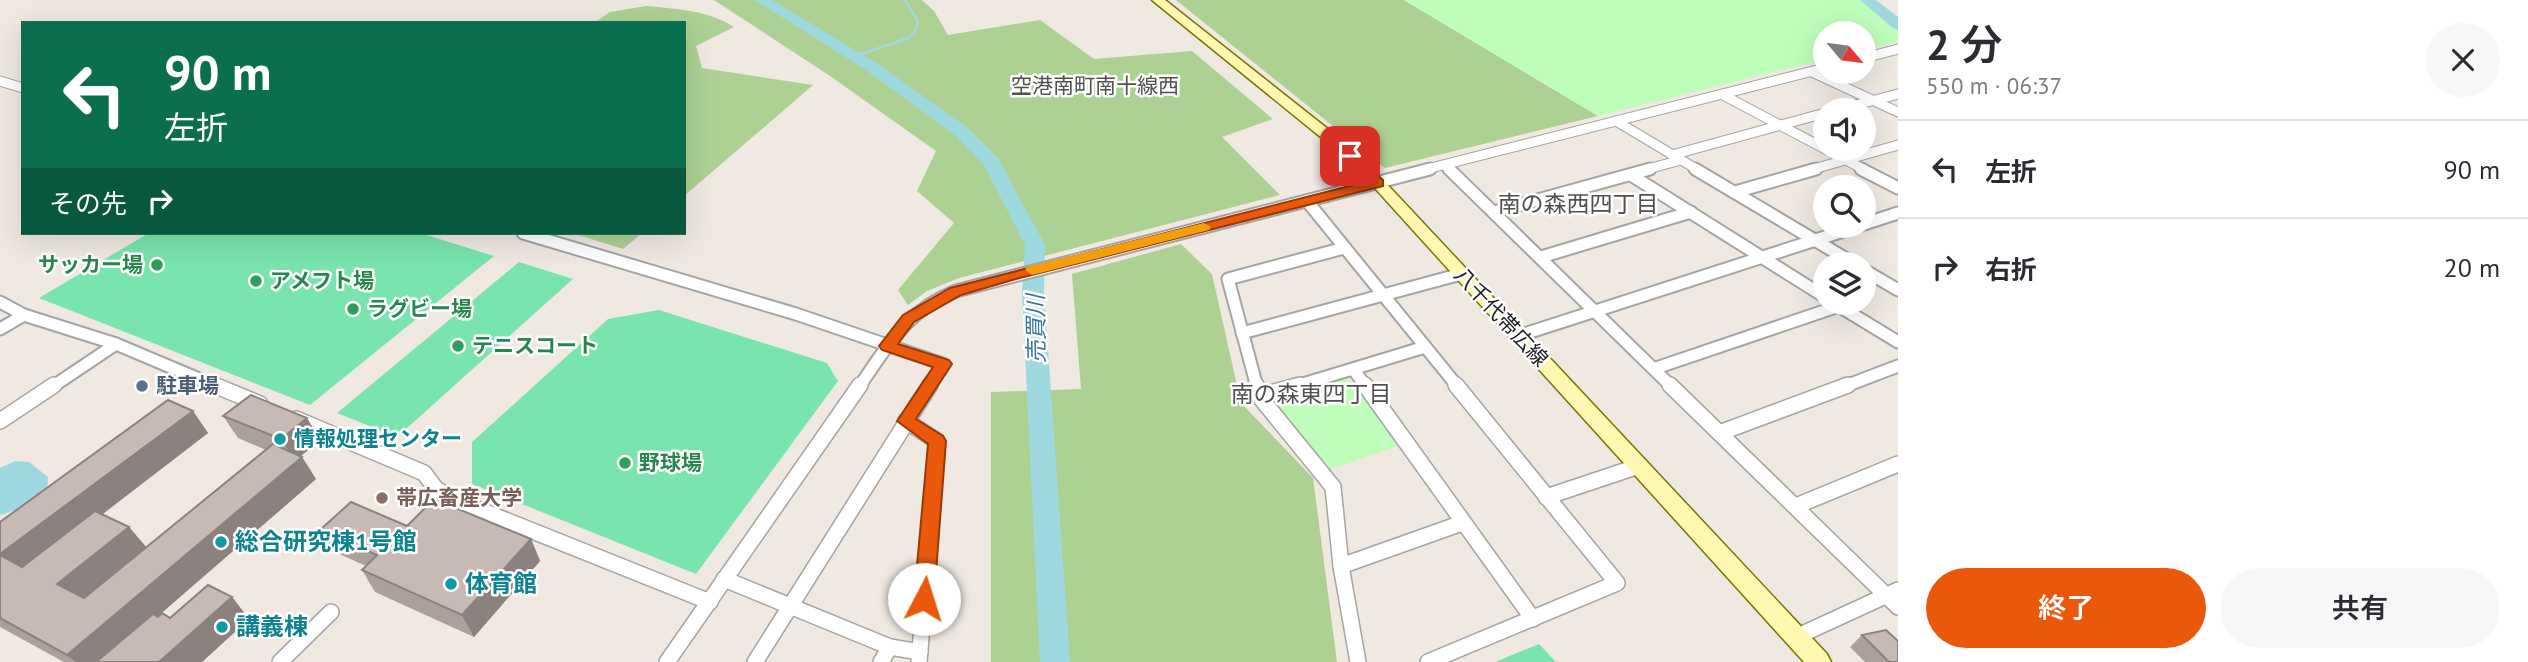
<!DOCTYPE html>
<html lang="ja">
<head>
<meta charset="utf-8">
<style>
  :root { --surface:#fff; --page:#f7f7f7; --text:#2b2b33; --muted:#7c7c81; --line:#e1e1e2; --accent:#ea580c }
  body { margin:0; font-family:"PT Sans","Noto Sans JP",sans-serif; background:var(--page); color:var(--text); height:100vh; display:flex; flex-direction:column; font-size:26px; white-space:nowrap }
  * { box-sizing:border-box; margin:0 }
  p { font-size:23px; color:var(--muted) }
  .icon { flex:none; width:38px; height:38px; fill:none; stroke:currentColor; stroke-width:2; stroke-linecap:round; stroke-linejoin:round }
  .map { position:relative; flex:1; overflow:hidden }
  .panel { display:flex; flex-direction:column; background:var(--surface); width:630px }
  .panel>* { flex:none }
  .top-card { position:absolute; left:21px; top:21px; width:665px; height:214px; border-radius:0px; box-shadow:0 7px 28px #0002; background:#0b6e4f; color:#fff; overflow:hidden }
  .needle { width:46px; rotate:119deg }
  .fabs { position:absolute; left:1813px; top:21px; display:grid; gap:14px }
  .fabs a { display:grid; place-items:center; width:63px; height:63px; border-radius:50%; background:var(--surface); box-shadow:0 7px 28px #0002; font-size:35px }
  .pin { position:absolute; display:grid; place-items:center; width:60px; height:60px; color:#fff; margin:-30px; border-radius:14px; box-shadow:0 4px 10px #0006 }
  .me { position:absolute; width:77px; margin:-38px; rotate:5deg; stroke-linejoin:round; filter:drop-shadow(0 0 5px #0008) }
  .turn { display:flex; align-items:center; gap:24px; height:147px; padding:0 28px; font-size:32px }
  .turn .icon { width:91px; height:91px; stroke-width:2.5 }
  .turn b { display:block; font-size:49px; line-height:60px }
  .then { display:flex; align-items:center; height:66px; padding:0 28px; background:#0003; gap:14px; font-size:26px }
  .round { display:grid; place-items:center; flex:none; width:74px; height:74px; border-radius:37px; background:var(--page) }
  .summary { display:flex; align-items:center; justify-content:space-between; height:119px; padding:0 28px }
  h1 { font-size:42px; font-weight:600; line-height:52px }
  .cta { display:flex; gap:14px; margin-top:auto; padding:14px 28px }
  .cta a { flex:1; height:80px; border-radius:42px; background:var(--accent); color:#fff; font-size:28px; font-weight:600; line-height:80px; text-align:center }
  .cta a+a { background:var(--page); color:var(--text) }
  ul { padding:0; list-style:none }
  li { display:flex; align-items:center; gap:21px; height:98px; padding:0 28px; border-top:2px solid var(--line) }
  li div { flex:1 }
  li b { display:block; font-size:26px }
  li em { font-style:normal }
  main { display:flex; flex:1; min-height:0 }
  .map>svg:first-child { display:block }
</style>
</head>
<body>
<main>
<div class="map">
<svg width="1898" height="662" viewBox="0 0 1898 662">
  <rect width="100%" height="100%" fill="#efe9e2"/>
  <!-- forest -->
  <g fill="#add193">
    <path d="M714,0h208l12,11 14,24 92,-15 54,39 98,-8 81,68 -51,18 58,58 -321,83 -32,13 -19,14 -10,-15 56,-67 -37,-32 19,-40 -106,-75z"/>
    <path d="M1176,0h228l194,116 -213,52z"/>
    <path d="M646,6c30,3 62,4 88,21l-38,19 6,22 111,17 -129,111v-173h-90l16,-11z"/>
    <path d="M572,233h70l-19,16z"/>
    <path d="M1181,244l31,30 29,129 72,75 24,184h-346v-270l90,-3 -9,-115z"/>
  </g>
  <!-- park -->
  <g fill="#befdba">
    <path d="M1404,0h456l38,30v12l-34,8v-17h-39v26l-227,57z"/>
    <path d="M1343,379l13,5 44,61 -71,25 -53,-62 2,-7z"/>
  </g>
  <!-- pitch -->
  <g fill="#79e4ad">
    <path d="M149,233h271l74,23 -184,149 -271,-107z"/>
    <path d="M519,262l54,17 -176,158 -60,-24z"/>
    <path d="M659,310l168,53 11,18 -142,193 -224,-90v-42l136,-123z"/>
    <path d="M1539,644l17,18h-61z"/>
  </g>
  <!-- water -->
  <path fill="#9fd9e0" d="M15,461l14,1 19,15 -1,14 -28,18 -19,6v-47z"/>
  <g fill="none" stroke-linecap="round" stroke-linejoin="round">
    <!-- stream -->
    <path stroke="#9fd9e0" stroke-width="2.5" d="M856,56l52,-18 7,-6 3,-11 -13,-21"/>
    <!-- river -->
    <g fill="#9fd9e0" fill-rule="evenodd">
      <path d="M755,0h17l106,64 90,64 30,30 47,87 -1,47 26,370h-30l-18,-370 3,-47 -41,-80 -28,-29 -90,-66z"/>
      <path d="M1860,0h16l22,17v13l-5,-2z"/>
    </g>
    <defs>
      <g id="street-far2">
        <path d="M1864,58l34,-9"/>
        <path d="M1812,72l86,40"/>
        <path d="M0,81l23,7"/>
        <path d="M1723,95l142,75"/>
        <path d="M1836,110l62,-16"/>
        <path d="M1616,121l82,49"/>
        <path d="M1672,155l153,-42"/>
        <path d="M1446,166l4,4"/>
        <path d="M1423,170l402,-102"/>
        <path d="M1644,170l37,-10"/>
        <path d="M1810,170l88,-25"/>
      </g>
      <g id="street-far1">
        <path d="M1449,169l223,218"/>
        <path d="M1695,169l160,95"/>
        <path d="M1861,169l37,19"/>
        <path d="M1631,175l194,122"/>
        <path d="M1735,192l81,-23"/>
        <path d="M1307,201l151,186"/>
        <path d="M1494,212l156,-43"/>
        <path d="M1864,224l34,-11"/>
        <path d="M523,233l273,81 147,50 -14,23"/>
        <path d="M1541,257l150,-45"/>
        <path d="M1864,270l34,20"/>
        <path d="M0,302l24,13 92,29 102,43"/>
        <path d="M1834,303l64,39"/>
        <path d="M0,329l24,-14"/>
        <path d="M1242,333l219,-59"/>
        <path d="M1518,336l341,-110"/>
        <path d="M1656,368l183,-62"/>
        <path d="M1354,370l12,17"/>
        <path d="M52,387l64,-43"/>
        <path d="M859,387c29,-42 47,-76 97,-96l474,-122"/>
        <path d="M1257,387l-29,-108 116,-31"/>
        <path d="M1293,387l132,-40"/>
        <path d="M1843,387l55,-21"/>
      </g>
      <g id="street">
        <path d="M214,385l46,19"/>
        <path d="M1256,385l3,11 74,91 8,79 17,96"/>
        <path d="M1365,385l168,234"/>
        <path d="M1670,385l228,222"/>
        <path d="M1259,396l41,-11"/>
        <path d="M296,419l128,54 12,16 19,11 255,102"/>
        <path d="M0,421l54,-36"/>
        <path d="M906,421l31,20 -18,221"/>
        <path d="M1722,432l126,-47"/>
        <path d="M1546,497l93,-31"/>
        <path d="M1796,506l102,-42"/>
        <path d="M1341,566l121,-43"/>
        <path d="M724,579l166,68 30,5"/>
        <path d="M1796,637l102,-47"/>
        <path d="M280,662l51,-50"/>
        <path d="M667,662l193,-277"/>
        <path d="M755,662l175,-277"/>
        <path d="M881,662l9,-15"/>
        <path d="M1428,662l189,-79 -161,-198"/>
      </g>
      <path id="secondary" d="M1152,0h13l173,137 45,43 444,474 4,8h-27l-431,-476 -45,-43z"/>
    </defs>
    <!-- street-far2 casing -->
    <use href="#street-far2" stroke="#a4a4a4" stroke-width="11"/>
    <!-- street-far1 casing -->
    <use href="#street-far1" stroke="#a4a4a4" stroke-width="15"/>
    <!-- street casing -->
    <use href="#street" stroke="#a4a4a4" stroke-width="18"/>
    <!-- secondary casing -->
    <use href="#secondary" stroke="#787500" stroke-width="3"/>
    <!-- street-far2 -->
    <use href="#street-far2" stroke="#fff" stroke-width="9"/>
    <!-- street-far1 -->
    <use href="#street-far1" stroke="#fff" stroke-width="11"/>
    <!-- street -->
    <use href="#street" stroke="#fff" stroke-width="15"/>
    <!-- secondary -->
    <use href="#secondary" fill="#fef8b1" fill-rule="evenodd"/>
  </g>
  <!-- wall -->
  <g fill="#aba09c">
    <path d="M193,411l15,22 -106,81 27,13 17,21 120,-98 -28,-12 -15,-22 84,2 13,22 -19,16 15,23 -158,137 12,2 62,-21 17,22 -47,43h-138l-64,-35v-105z"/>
    <path d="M407,526l124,13 9,22 -66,76 -99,-45 -13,-22 4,-4 -31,-14 -15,-22z"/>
    <path d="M1862,635l36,27h-33l-15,-15z"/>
  </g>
  <!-- shaded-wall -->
  <g fill="#8b827f">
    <path d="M193,411l15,22 -187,144 -21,-21v-2z"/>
    <path d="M307,418l13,22 -25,21 -14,-22z"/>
    <path d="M302,457l14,22 -211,183h-30l-8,-7z"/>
    <path d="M129,527l19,22 -70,57 -21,-22z"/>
    <path d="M531,539l9,22 -66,76 -12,-22z"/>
    <path d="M232,597l17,22 -47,43h-43z"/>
  </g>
  <!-- building -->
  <g fill="#c7bab5" stroke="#8b827f" stroke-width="2">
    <path d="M251,395l56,23 -26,21 -58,-23z"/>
    <path d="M168,400l25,11 -193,143v-32z"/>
    <path d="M273,444l29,13 -235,198 -67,-37v-63l22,12 73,-56 34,16 -72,57 27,14z"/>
    <path d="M434,499l97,40 -69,76 -100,-45 15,-15 -57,-25 31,-28 56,24z"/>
    <path d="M208,585l24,12 -73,65h-63l57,-48 5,3 4,-4 8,5z"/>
    <path d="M1886,630l12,11v21h-9l-27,-27z"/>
  </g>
  <!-- route -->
  <path fill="#ea580c" stroke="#983908" stroke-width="2" d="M1350,152l33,28v6l-367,93 -55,16 -47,27 -16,22 51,16 3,4 -36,55 27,17 3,5 -12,158 -3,6 -7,3 -7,-3 -3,-6 14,-155 -31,-23 36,-54 -51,-17 -3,-4 24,-31 47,-27 419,-107 -25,-25z"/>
  <!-- slow -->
  <path fill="#f59e0b" d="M1204,223l7,4 -2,3 -177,45 -7,-5 2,-3z"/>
  <!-- markers -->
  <g fill="#2e9e5b" stroke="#fff" stroke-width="2.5">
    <circle cx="157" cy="265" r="7"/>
    <circle cx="256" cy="281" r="7"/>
    <circle cx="353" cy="309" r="7"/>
    <circle cx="458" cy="346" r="7"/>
    <circle cx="625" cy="463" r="7"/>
  </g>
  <circle fill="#5c6f8a" stroke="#fff" stroke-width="2.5" cx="142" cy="386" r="7"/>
  <g fill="#0f9aa8" stroke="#fff" stroke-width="2.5">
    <circle cx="280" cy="439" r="7"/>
    <circle cx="221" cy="542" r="7"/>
    <circle cx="451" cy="584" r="7"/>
    <circle cx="222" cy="627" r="7"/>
  </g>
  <circle fill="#8d6e63" stroke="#fff" stroke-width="2.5" cx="382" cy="498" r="7"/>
  <g text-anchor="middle" stroke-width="5" stroke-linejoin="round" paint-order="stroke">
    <!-- far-quarter labels -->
    <g font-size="21" fill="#505050" stroke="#fff">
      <text x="1095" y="93">空港南町南十線西</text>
    </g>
    <!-- leisure labels -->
    <g font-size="21" font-weight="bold" fill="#27864d" stroke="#fff" text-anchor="start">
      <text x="143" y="272" text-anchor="end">サッカー場</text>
      <text x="270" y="288">アメフト場</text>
      <text x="367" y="316">ラグビー場</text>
      <text x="472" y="353">テニスコート</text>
      <text x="639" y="470">野球場</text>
    </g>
    <!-- street labels -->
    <g font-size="21" fill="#1d1d1d" stroke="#fff">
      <text transform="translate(1501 317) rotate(47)" y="7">八千代帯広線</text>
    </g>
    <!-- service labels -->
    <g font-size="21" font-weight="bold" fill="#4e5e75" stroke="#fff" text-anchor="start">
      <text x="156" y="393">駐車場</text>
    </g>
    <!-- culture labels -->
    <g font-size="21" font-weight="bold" fill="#0d838f" stroke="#fff" text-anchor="start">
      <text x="294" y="446">情報処理センター</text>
    </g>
    <!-- education labels -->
    <g font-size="21" font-weight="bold" fill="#785e54" stroke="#fff" text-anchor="start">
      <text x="396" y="505">帯広畜産大学</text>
    </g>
    <!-- neighbourhood labels -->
    <g font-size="23" fill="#505050" stroke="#fff">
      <text x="1578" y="212">南の森西四丁目</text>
      <text x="1311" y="402">南の森東四丁目</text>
    </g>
    <!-- water labels -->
    <g font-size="23" font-style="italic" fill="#3c779b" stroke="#fff">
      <text transform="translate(1036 329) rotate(-91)" y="8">売買川</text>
    </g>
    <!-- near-culture labels -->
    <g font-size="24" font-weight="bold" fill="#0d838f" stroke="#fff" text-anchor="start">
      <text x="235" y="550">総合研究棟1号館</text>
      <text x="465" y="592">体育館</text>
      <text x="236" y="635">講義棟</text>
    </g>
  </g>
</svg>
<div class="fabs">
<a><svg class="needle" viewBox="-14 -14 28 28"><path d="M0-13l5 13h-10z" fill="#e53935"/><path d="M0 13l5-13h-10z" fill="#7c7c81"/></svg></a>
<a><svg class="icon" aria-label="sound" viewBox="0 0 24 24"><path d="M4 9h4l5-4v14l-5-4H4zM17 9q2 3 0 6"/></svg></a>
<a><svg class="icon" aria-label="search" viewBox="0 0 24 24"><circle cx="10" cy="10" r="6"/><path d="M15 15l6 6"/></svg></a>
<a><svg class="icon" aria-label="layers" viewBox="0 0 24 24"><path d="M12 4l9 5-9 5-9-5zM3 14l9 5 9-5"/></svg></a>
</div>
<div class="pin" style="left:1350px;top:156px;background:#d93025"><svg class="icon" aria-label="arrive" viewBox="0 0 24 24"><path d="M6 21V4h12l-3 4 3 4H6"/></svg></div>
<svg class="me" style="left:924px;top:599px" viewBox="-20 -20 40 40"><circle r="19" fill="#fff"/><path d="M0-13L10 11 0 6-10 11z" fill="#ea580c"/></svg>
<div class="top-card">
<div class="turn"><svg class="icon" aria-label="left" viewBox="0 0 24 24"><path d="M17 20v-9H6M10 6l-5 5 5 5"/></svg><div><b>90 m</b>左折</div></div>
<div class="then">その先<svg class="icon" aria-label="right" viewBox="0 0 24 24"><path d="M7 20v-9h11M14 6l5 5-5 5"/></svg></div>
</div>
</div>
<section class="panel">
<div class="summary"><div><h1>2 分</h1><p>550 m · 06:37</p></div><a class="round"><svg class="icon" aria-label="close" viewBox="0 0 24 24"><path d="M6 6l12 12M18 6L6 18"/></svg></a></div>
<ul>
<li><svg class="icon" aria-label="left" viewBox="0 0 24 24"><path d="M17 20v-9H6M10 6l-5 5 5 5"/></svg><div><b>左折</b></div><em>90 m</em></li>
<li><svg class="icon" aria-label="right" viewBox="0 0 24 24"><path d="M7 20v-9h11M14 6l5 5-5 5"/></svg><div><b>右折</b></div><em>20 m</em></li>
</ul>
<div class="cta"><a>終了</a><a>共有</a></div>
</section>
</main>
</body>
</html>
